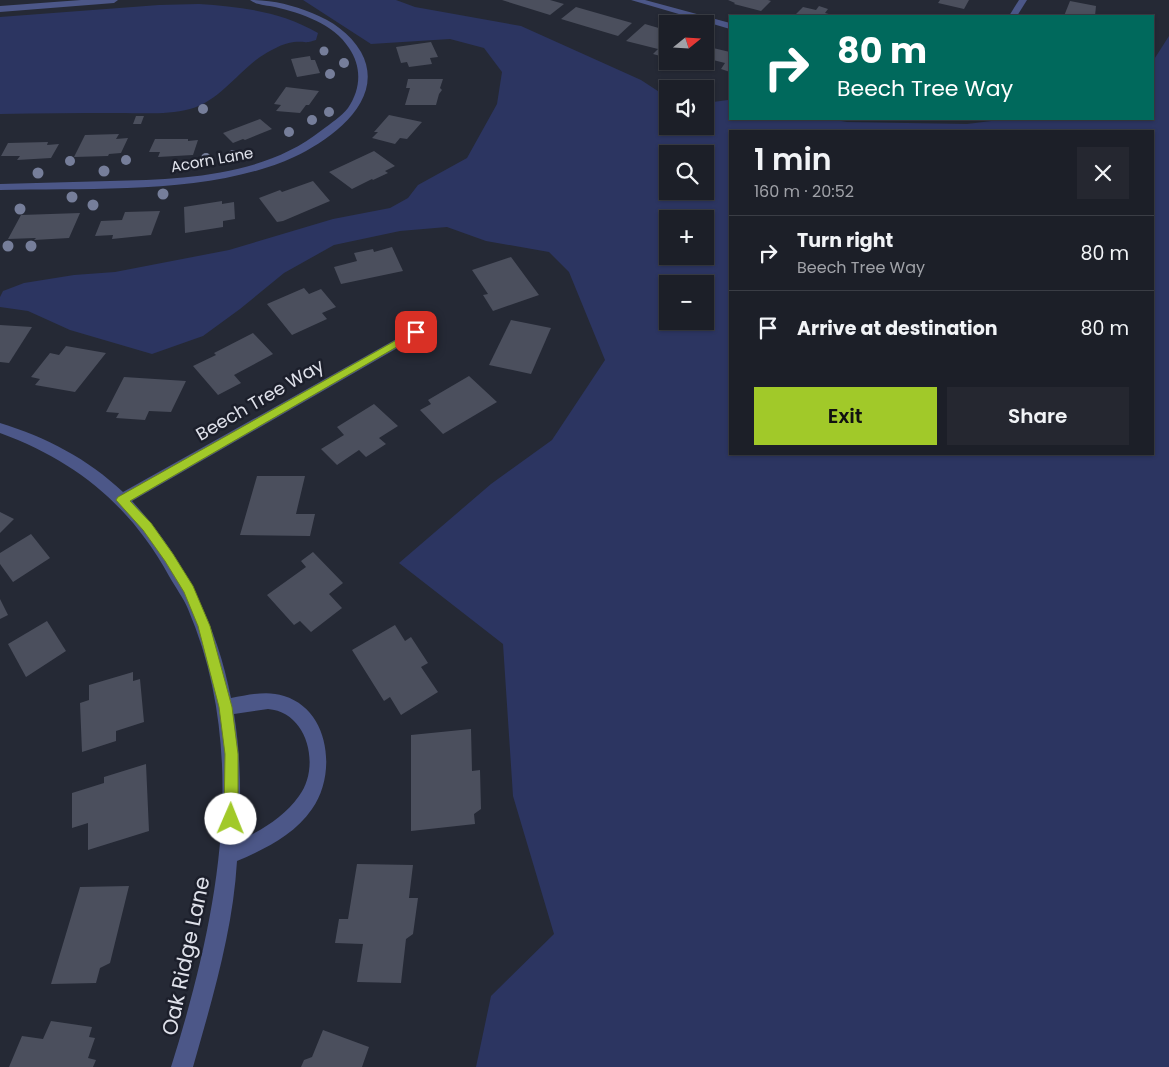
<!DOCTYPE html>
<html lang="en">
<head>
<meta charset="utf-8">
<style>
  :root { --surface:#1c1f28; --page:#252730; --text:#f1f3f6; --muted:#a0a2a8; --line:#3a3d45; --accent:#a1c929 }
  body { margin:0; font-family:Poppins,sans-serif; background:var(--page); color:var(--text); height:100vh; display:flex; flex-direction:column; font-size:19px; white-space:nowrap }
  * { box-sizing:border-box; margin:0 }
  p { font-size:16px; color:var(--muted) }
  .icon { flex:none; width:28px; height:28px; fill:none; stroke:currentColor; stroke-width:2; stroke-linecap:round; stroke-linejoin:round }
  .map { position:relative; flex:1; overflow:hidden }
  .details { position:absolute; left:729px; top:130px; width:425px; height:325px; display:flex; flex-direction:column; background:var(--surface); border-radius:0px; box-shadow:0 1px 4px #0004,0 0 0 1px var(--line) }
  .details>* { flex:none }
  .banner { position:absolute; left:729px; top:15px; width:425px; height:105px; border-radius:0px; box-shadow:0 1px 4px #0004,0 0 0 1px var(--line); background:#00695c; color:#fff; overflow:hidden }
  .needle { width:32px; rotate:72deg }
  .fabs { position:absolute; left:659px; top:15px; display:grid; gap:10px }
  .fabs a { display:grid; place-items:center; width:55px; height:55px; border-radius:0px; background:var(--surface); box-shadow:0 1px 4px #0004,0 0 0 1px var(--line); font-size:25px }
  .pin { position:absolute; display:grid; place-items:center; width:42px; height:42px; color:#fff; margin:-21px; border-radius:10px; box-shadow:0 2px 8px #0006 }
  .me { position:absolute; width:55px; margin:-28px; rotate:1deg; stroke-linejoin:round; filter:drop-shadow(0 0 4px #0008) }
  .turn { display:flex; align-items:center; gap:18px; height:105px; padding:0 25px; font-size:22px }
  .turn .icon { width:65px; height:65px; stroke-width:2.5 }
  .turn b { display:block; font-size:35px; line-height:42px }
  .round { display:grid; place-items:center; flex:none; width:52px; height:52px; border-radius:0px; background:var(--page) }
  .overview { display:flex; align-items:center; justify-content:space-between; height:85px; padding:0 25px }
  h1 { font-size:30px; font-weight:600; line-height:38px }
  .primary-button { display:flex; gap:10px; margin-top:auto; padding:10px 25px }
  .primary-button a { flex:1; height:58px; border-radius:0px; background:var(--accent); color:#111; font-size:20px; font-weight:600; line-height:58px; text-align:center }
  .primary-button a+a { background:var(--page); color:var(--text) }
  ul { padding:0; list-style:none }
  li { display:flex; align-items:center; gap:15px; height:75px; padding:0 25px; border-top:1px solid var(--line) }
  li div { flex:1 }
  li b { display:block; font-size:19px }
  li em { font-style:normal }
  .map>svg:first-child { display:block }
</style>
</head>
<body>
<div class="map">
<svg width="1169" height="1067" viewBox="0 0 1169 1067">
  <rect width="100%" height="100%" fill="#252935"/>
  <!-- green -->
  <g fill="#2c3561" fill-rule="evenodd">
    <path d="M303,0h93l19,7 106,19 120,54 26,17 1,29h37v-23l23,-3 2,1v18h100l17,3 120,2 40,-5h145l1,-58 16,-25v1031h-693l15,-71 63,-62 -41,-138 -10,-152 -104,-81 92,-79 61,-44 53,-80 -36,-88 -20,-20 -63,-11 -39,-14 -47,4 -66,14 -50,28 -44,36 -37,27 -51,18 -82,-24 -42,-19 -28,-4v-10l3,-6 21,-8 50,-8 41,-3 114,-22 104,-31 57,-11 18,-10 10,-13 49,-27 30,-54 5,-32 -18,-24 -34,-9 -79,5zM730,131h422v323h-422zM668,154h37v37h-37zM668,219h37v37h-37zM668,284h37v37h-37z"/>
    <path d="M199,4c42,3 81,7 119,29l-2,7c-12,4 -11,1 -22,2 -11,1 -25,9 -34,15 -24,17 -41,44 -70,52 -23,6 -49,4 -72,4 -39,0 -79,0 -118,1v-97l159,-12z"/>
  </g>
  <!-- building -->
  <g fill="#4b4f5d">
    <path d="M502,0h48l14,4 -14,11z"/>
    <path d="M728,0h40l3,1 -10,10 -27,-7 1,-1z"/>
    <path d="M940,0h29l-5,9 -26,-6z"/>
    <path d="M1070,1l26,5 -1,10h-31z"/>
    <path d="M819,6l9,3 -3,4 11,3h-42l9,-9 13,3z"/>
    <path d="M576,7l56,16 -14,13 -57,-17z"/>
    <path d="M645,24l17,5 -4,4 10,2v19l-4,3 -11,-3 5,-5 -32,-8z"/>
    <path d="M431,42l7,15 -8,1 2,6 -23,3 -2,-5 -6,1 -5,-16z"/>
    <path d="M713,48l17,4v20l-9,-3 4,-6 -20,-5z"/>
    <path d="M310,56l1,4h4l5,13 -23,4 -6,-18z"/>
    <path d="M408,79h35l-3,9 2,2 -3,4 -3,11h-31l5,-17h-4z"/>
    <path d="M286,87l33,4 -10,14h-3l-6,8 -24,-2 5,-6 -7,-1z"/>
    <path d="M389,115l33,7 -15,17 -7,-1 -5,6 -23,-6 6,-6h-4z"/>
    <path d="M136,116h8l-3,8h-8z"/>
    <path d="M260,119l12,10 -27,11 -2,-1 -10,4 -10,-10z"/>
    <path d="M119,134l-3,5 12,-1 -7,15 -12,1 -1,2 -34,1 11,-22z"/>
    <path d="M155,139h33v2l10,-1 -5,15 -35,2 2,-5h-11z"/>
    <path d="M48,142l-1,3 12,-1 -8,14 -34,2 3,-4h-19l7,-13z"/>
    <path d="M374,151l21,15 -10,5 3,2 -15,7 -1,-1 -20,10 -23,-17z"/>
    <path d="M313,181l17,20 -47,20 -6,1 -18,-24 21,-8 2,2z"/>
    <path d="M222,201v3l12,-2 1,17 -12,2v6l-38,6 -1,-26z"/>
    <path d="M160,211l-9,24 -39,4 1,-4 -18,1 6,-15 21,-1 3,-8z"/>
    <path d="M80,213l-11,25 -35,2 2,-2 -28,1 13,-24z"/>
    <path d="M392,247l11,24 -62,13 -7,-17 23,-6 -3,-8 19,-4 1,3z"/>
    <path d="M511,257l28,38 -46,16 -10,-16 5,-1 -16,-24z"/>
    <path d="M304,288l5,6 12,-5 15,18 -14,6 5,6 -35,16 -25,-31z"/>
    <path d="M511,320l40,8 -20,46 -42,-9z"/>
    <path d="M0,325l32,2 -23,36 -9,-1z"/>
    <path d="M253,333l20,21 -39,21 7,8 -23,12 -25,-29 23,-11 -2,-2z"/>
    <path d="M66,346l40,7 -31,39 -40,-7 5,-6 -9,-2 19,-24 9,2z"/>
    <path d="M469,376l28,26 -54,32 -23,-24 11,-6 -3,-4z"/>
    <path d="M124,377l62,4 -15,31 -22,-1 -4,9 -29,-2 3,-5 -13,-1z"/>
    <path d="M374,404l24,22 -19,12 7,6 -20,13 -7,-7 -22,15 -16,-16 23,-14 -7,-8z"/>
    <path d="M257,476h48l-9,38h19l-5,22 -70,-1z"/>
    <path d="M0,512l14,7 -14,14z"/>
    <path d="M31,534l19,24 -37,24 -13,-18v-11z"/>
    <path d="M313,552l30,31 -14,11 13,14 -31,24 -11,-11 -6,4 -27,-30 39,-28 -5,-6z"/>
    <path d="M0,599l8,16 -8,4z"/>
    <path d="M47,621l19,30 -40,26 -18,-33z"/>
    <path d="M395,625l10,16 6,-4 17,26 -7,4 17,25 -37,23 -11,-18 -6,4 -32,-51z"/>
    <path d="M133,672v9l7,-2 4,43 -28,9v10l-34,11 -2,-49 9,-3v-15z"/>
    <path d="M471,729l1,42 8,-1 1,39 -7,5 1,10 -64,7v-96z"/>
    <path d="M146,764l3,67 -61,19v-27l-16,5v-35l32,-10v-6z"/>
    <path d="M357,864l56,1 -4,33h9l-5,36 -7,5 -5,44 -44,-1 6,-38 -28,-1 4,-24h9z"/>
    <path d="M129,886l-19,77 -10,5 -4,15 -45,1 29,-97z"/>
    <path d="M51,1021l41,6 -3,10 6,1 -7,20 8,2 -3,7h-84l13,-31 21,3z"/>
    <path d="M323,1030l46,17 -7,20h-61l3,-7 8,-3z"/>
  </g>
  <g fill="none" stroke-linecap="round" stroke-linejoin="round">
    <!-- minor -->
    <g fill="#4c5788" fill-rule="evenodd">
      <path d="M81,0h37l-4,3 -114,9v-6z"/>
      <path d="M250,0c22,0 42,5 62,13 20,8 38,20 49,39 26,47 -29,87 -67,105 -82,38 -204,31 -294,33v-6c37,-1 73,-2 110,-3 72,-2 153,-4 212,-51 9,-7 19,-13 26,-22 13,-19 14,-41 1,-60 -15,-24 -48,-35 -74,-41 -8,-2 -19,-2 -25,-7z"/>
      <path d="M631,0h14l85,23v6z"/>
      <path d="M1019,0h8l-10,16h-8z"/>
      <path d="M416,328l4,1 2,3 -2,3 -288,166c51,55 85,124 99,197 17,-3 36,-8 53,-2 46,14 53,78 28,113 -18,26 -47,40 -75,52 -4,70 -25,139 -44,206h-22c46,-147 80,-310 17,-458 -5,-12 -13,-22 -19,-33 -39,-71 -93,-115 -169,-143v-10c46,14 88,36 123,69zM268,709c40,3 53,58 31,87 -15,21 -37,34 -60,45 2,-42 2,-85 -5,-127z"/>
    </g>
  </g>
  <!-- trees -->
  <g fill="#767e9a">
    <circle cx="324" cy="51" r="4.5"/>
    <circle cx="344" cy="63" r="5"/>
    <circle cx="330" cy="74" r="5"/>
    <circle cx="203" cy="109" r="5"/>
    <circle cx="329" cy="112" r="5"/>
    <circle cx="312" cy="120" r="5"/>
    <circle cx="289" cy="132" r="5"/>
    <circle cx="233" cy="155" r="5"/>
    <circle cx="206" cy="158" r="5"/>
    <circle cx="126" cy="160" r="5"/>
    <circle cx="70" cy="161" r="5"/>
    <circle cx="104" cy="171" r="5.5"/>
    <circle cx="38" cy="173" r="5.5"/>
    <circle cx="163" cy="194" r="5.5"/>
    <circle cx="72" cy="197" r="5.5"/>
    <circle cx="93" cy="205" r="5.5"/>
    <circle cx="20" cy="209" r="5.5"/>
    <circle cx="8" cy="246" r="5.5"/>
    <circle cx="31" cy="246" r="5.5"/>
  </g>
  <!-- route -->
  <path fill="#a1c929" stroke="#69831b" d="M416,329l5,3 -2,2 -289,167 21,22 22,31 20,32 17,40 22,81 6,47v65l-2,5 -5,2 -5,-2 -2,-5 1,-65 -6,-47 -21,-81 -14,-34 -19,-31 -22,-31 -27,-30 2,-3z"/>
  <g text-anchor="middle" stroke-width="5" stroke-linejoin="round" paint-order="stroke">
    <!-- far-street labels -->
    <g font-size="15" fill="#dfe1ea" stroke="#1c1f2b">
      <text transform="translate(212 160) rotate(-10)" y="5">Acorn Lane</text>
    </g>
    <!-- street labels -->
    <g font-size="18" fill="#dfe1ea" stroke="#1c1f2b">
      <text transform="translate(260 400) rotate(-30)" y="6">Beech Tree Way</text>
    </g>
    <!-- near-street labels -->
    <g font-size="21" fill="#dfe1ea" stroke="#1c1f2b">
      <text transform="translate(186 956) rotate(-78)" y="7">Oak Ridge Lane</text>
    </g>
  </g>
</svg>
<div class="fabs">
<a><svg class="needle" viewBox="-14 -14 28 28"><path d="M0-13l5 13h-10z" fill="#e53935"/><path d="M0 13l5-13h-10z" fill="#a0a2a8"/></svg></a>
<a><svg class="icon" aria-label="sound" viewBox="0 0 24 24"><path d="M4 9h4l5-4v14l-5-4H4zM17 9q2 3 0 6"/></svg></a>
<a><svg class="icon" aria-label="search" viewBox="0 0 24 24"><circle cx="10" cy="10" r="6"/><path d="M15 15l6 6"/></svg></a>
<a>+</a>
<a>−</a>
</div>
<div class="pin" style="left:416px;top:332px;background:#d93025"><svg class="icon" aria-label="arrive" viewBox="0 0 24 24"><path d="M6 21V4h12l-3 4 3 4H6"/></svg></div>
<svg class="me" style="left:231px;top:819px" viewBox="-20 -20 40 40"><circle r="19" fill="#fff"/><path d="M0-13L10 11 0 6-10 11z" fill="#a1c929"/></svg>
<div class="banner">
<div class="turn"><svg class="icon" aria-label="right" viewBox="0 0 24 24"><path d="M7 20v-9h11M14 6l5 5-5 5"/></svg><div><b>80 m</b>Beech Tree Way</div></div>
</div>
<section class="details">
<div class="overview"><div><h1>1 min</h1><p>160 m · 20:52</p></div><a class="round"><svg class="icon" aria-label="close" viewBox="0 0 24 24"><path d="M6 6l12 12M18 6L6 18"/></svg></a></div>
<ul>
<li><svg class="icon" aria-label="right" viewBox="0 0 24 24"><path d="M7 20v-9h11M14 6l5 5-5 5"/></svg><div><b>Turn right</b><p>Beech Tree Way</p></div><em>80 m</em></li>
<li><svg class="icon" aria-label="arrive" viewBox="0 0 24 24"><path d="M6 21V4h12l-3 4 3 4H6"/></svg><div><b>Arrive at destination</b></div><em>80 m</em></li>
</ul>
<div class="primary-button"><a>Exit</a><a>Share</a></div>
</section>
</div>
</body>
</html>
